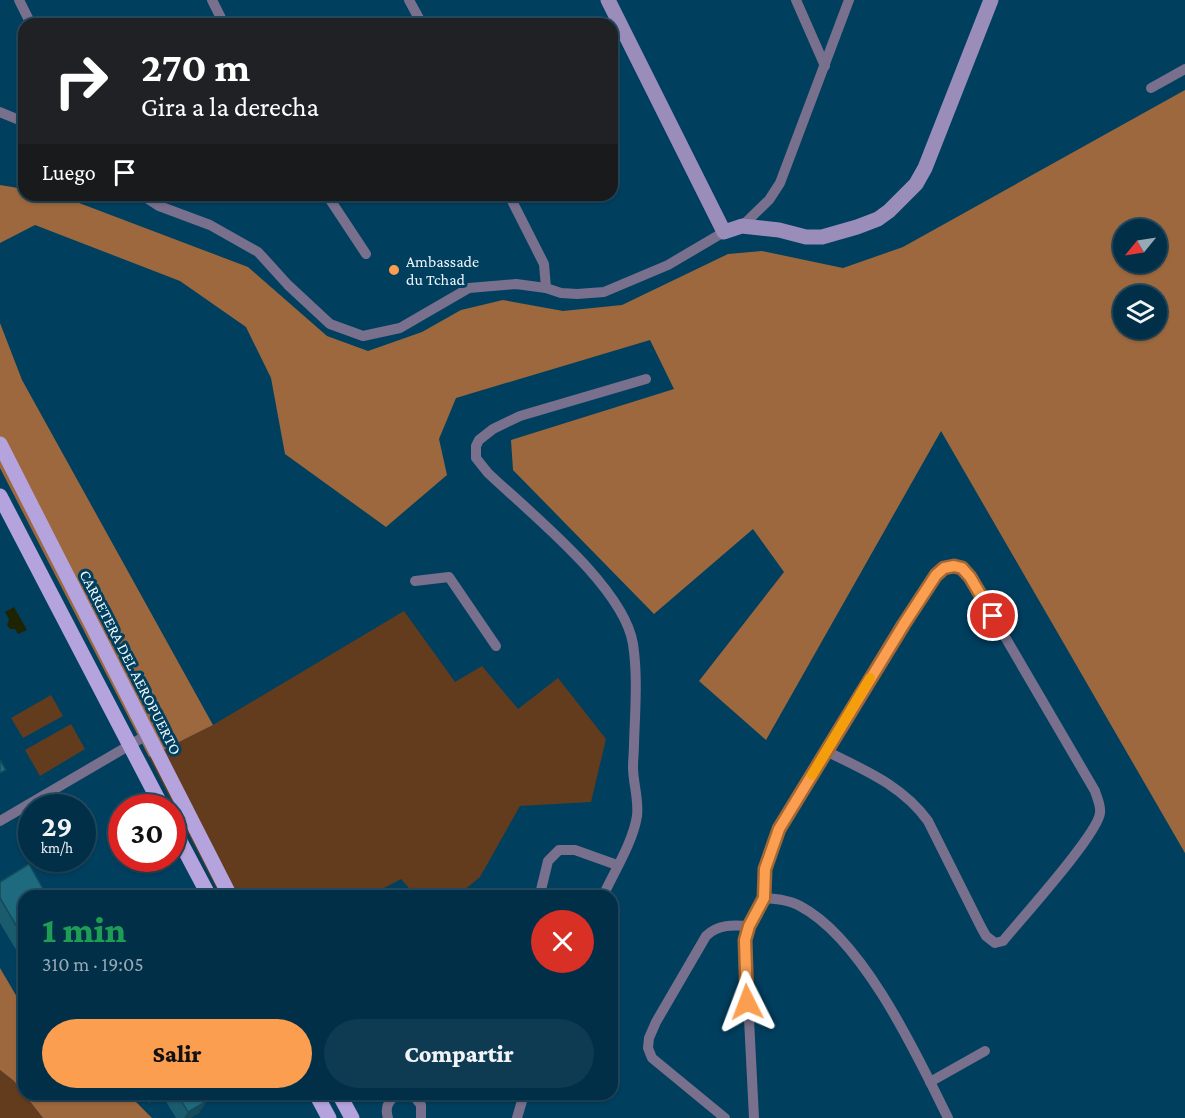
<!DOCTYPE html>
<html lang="es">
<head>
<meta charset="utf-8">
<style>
  :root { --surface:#012f47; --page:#0f3b52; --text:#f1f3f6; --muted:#96a9b4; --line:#234a60; --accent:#fb9e50 }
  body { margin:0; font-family:"Crimson Pro",serif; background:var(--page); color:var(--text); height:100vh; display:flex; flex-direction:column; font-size:22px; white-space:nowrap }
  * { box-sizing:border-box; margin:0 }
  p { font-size:20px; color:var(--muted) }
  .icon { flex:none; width:33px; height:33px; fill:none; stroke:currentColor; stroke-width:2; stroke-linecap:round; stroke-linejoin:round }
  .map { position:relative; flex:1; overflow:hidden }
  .details { position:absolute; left:18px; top:890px; width:600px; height:210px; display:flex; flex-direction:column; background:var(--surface); border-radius:18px; box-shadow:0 2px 4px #0004,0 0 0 2px var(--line) }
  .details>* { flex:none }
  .top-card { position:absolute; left:18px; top:18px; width:600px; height:183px; border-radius:18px; box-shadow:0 2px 4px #0004,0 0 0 2px var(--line); background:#202124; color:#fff; overflow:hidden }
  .needle { width:39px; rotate:240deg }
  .tools { position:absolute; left:1113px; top:219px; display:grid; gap:12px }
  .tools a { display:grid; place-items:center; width:54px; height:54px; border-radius:50%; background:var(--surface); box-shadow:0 2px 4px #0004,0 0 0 2px var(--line); font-size:30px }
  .speed { position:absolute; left:18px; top:794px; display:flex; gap:12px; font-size:30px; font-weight:700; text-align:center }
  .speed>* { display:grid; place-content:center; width:78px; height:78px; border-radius:50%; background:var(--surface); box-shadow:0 2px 4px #0004,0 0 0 2px var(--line); line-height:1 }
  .speed small { font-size:15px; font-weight:400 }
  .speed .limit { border:9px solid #d22; background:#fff; color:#111 }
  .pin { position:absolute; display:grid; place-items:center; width:51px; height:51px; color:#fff; margin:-26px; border:3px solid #fff; border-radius:50%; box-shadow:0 2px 6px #0007 }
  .me { position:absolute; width:66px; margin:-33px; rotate:357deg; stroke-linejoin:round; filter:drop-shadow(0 0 4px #0008) }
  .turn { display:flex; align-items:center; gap:21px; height:126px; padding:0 24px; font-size:27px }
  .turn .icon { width:78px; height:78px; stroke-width:2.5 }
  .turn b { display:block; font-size:42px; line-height:51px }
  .then { display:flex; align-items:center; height:57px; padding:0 24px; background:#0003; gap:12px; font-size:22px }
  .round { display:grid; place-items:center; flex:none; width:63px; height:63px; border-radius:32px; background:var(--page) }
  .headline { display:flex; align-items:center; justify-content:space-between; height:102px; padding:0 24px }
  h1 { font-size:36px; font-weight:800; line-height:45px; color:#1e9e55 }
  .button { display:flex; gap:12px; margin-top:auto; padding:12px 24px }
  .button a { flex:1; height:69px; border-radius:36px; background:var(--accent); color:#111; font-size:24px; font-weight:800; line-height:69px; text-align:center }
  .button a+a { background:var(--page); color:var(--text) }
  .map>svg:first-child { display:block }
</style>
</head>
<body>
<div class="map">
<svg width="1185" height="1118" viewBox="0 0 1185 1118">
  <rect width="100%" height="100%" fill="#013f5f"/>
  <!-- green -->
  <g fill="#623c1d">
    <path d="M404,611l51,71 27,-16 36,43 40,-31 48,61 -15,63 -71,4 -40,71 -23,19 -42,-1 -14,-16 -30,16h-151l-71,-138 64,-32z"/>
    <path d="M51,695l12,21 -40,22 -12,-20z"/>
    <path d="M71,724l14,25 -45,27 -15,-26z"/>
    <path d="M0,1070l14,11 29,37h-43z"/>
  </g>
  <!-- forest -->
  <g fill="#9d683d" fill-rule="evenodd">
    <path d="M1185,90v763l-244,-422 -175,309 -67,-59 85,-109 -31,-43 -99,85 -141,-144 -2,-30 163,-51 -24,-49 -194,58 -17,41 8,36 -61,52 -101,-73 -14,-76 -25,-51 -66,-46 -145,-56 -35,18v-58l24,4v6h34l190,72 79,69 41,15 54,-19 39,-22 42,-10 60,11 59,-6 106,-51 34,-3 81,17 60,-21zM1124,230h32v32h-32zM1124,296h32v32h-32z"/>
    <path d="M0,323l22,57 191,345 -64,32 -149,-289z"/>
    <path d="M0,968l24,41v85h104l24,24h-109l-29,-37 -14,-11z"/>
  </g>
  <!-- water -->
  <path fill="#1e2402" d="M14,607l13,23 -9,4 -3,-5h-5l-3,-4 2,-6 -4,-7z"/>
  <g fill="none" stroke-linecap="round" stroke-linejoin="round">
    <!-- street -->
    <g stroke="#78708c" stroke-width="10">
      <path d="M19,0l12,24"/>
      <path d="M212,0l12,24"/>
      <path d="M409,0l13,24"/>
      <path d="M796,0l29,66"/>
      <path d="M1151,88l34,-19"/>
      <path d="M0,112l24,10"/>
      <path d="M142,195l17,11 51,19 48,27 30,33 42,39 33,12 37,-8 69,-40 47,-4 30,4 15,5 16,1 27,-2 64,-27 56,-33"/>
      <path d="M327,195l39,59"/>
      <path d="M509,195l35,69 2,24"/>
      <path d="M742,226l27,-26 11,-17 69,-183"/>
      <path d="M415,581l34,-4 47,69"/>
      <path d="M0,821l147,-86"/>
      <path d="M540,894l8,-33 11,-11h16l42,15"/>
      <path d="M528,896l6,-2 10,2"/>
      <path d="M603,896c11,-24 30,-54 34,-80 2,-17 -4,-33 -4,-49 0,-8 1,-15 1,-23 1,-33 4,-67 -1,-100 -9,-57 -103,-131 -145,-171l-12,-15v-12l3,-6 14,-11 27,-13 126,-37"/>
      <path d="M764,898c12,1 25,2 36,8 63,33 117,149 148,212"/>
      <path d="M930,1082l55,-31"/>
      <path d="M408,1094l6,2 7,9v13"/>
      <path d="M418,1099l12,-5"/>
      <path d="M388,1118c-4,-12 2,-21 13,-24"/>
      <path d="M517,1118l7,-24"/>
      <path d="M725,1118l-73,-60 -4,-10 1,-10 7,-16 50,-86c12,-12 27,-11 43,-10"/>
      <path d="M754,1118l-9,-178 4,-14 15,-28 2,-29 13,-40 149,-242c12,-18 24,-30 42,-10l125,214c2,7 6,14 5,22 -2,21 -80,107 -97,128l-8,2 -9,-7 -5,-9 -53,-106c-26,-36 -64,-51 -102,-70"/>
    </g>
    <!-- secondary -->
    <path stroke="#9a8db9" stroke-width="15" d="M608,0l116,232 18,-6 37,4 27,7h16l35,-10 21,-8 11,-8 27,-27 9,-16 66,-168"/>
    <!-- primary -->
    <g stroke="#b4a3dc" stroke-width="15">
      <path d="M0,444l230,452"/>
      <path d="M0,496l162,311"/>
      <path d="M172,826l37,70"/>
      <path d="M316,1094l13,24"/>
      <path d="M339,1094l13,24"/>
    </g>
  </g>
  <!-- wall -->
  <g fill="#1a5c6d">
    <path d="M0,882l24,14v67l-24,-40z"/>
    <path d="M143,1094h60l-4,19 -9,5h-14l-14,-23 -13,8z"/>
  </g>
  <!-- shaded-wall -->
  <g fill="#154b59">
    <path d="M155,1094h8l-14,9z"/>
    <path d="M207,1101l-8,12 -9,5h-6l4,-6z"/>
  </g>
  <!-- building -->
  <g fill="#1e6b7f" stroke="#154b59" stroke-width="1.5">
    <path d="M0,760l6,10 -6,3z"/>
    <path d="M29,864l18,32h-23v43l-24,-41v-16z"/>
    <path d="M177,1094h26l4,7 -19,11z"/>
  </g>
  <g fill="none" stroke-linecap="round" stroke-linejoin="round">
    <defs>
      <path id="route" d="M747,1002l-2,-62 4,-14 15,-28 1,-29 14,-40 125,-205 32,-49 8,-7 10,-2 8,2 8,9 23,39"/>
    </defs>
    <!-- route casing -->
    <use href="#route" stroke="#a36734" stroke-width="15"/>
    <!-- route -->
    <use href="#route" stroke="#fb9e50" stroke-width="10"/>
    <!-- slow -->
    <path stroke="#f59e0b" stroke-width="10" d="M812,775l58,-97"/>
  </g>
  <!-- markers -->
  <circle fill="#fb9e50" stroke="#013f5f" stroke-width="2" cx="394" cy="270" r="6"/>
  <g text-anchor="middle" stroke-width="6" stroke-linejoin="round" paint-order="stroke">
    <!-- poi labels -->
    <g font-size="16" fill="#eff6fb" stroke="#013f5f" text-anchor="start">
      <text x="406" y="267">Ambassade<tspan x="406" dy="18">du Tchad</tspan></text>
    </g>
    <!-- street labels -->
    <g font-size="16" fill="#eff6fb" stroke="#013f5f">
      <text transform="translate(131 662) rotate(63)" y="6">CARRETERA DEL AEROPUERTO</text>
    </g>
  </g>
</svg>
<div class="tools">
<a><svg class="needle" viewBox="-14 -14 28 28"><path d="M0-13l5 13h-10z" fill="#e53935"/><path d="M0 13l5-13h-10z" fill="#96a9b4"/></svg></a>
<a><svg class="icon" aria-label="layers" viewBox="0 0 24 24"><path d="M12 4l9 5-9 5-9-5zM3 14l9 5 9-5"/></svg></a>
</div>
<div class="speed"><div>29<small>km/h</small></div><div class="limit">30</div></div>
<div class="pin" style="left:993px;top:616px;background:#d93025"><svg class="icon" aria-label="arrive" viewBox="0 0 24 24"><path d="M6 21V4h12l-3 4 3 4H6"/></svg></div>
<svg class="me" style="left:747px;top:1002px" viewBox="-20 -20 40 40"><path d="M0-17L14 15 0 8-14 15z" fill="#fb9e50" stroke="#fff" stroke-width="4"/></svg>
<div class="top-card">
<div class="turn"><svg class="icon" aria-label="right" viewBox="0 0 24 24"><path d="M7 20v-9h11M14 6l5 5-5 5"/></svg><div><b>270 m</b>Gira a la derecha</div></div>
<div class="then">Luego<svg class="icon" aria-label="arrive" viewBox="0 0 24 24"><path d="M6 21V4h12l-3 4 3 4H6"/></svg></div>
</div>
<section class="details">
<div class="headline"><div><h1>1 min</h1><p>310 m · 19:05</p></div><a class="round" style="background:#d93025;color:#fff"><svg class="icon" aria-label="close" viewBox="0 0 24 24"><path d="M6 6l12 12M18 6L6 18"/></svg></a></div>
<div class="button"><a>Salir</a><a>Compartir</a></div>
</section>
</div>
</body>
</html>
